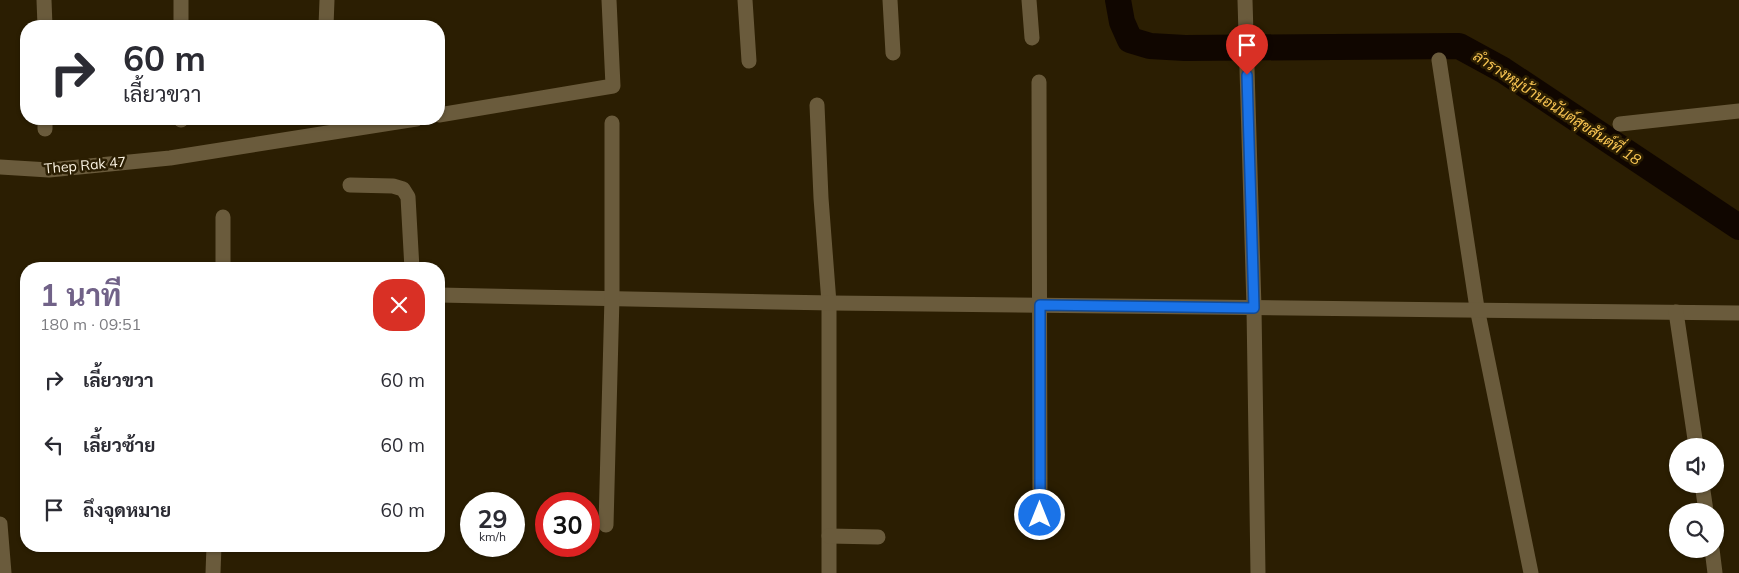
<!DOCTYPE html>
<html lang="th">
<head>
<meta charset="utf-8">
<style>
  :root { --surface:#fff; --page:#f7f7f7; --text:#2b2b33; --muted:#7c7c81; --accent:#716288 }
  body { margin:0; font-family:Mulish,Sarabun,sans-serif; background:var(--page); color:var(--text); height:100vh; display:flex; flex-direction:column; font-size:19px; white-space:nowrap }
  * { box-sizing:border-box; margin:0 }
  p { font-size:16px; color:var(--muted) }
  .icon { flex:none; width:28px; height:28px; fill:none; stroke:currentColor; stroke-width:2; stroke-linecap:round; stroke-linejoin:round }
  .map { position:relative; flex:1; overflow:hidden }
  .sheet { position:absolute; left:20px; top:262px; width:425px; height:290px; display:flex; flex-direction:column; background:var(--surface); border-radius:20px; box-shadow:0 1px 4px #0004 }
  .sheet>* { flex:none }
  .top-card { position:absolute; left:20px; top:20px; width:425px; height:105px; border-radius:20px; box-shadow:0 1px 4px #0004; background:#fff; color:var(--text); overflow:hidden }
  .fabs { position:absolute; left:1669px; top:438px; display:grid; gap:10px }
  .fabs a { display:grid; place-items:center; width:55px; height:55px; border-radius:50%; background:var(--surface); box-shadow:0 1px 4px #0004; font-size:25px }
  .speed { position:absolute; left:460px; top:492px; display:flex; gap:10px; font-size:25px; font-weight:700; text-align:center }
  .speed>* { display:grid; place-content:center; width:65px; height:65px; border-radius:50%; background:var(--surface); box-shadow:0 1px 4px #0004; line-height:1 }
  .speed small { font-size:12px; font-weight:400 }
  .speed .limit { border:8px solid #d22; background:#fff; color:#111 }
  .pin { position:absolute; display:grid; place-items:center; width:42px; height:42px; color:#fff; margin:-51px -21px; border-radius:50% 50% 50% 0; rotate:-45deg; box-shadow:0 0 5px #0007 }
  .pin .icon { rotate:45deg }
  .me { position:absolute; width:55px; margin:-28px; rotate:0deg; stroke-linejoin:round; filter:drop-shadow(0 0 4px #0008) }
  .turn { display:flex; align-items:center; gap:18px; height:105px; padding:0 20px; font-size:22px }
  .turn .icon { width:65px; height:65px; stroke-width:2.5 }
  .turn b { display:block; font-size:35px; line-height:42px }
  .round { display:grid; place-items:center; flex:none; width:52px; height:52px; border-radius:20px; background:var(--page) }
  .summary { display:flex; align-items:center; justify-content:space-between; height:85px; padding:0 20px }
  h1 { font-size:30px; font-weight:700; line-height:38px; color:var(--accent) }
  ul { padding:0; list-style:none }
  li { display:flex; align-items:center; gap:15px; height:65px; padding:0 20px }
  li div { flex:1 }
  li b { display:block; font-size:19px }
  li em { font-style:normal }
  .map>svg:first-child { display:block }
</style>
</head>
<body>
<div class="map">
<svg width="1739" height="573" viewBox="0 0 1739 573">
  <rect width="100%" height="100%" fill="#2b1e02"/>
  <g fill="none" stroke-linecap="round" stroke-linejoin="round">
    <!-- canal -->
    <path stroke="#100600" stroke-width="26" d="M1118,0l4,22 8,18 20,6 35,2 274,-2 44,24 236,157"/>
    <!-- minor -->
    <g stroke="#6a5b3c" stroke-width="15">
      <path d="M44,0l1,26"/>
      <path d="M181,0v26"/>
      <path d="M745,0l4,61"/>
      <path d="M890,0l3,53"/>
      <path d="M1029,0l3,38"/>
      <path d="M1245,0l9,308 4,265"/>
      <path d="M326,26l1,-26"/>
      <path d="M1439,60l38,248 54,265"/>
      <path d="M1039,82l1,433"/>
      <path d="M817,105l4,93 8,105v270"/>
      <path d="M439,115l174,-29 -4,-86"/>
      <path d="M45,119v10"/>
      <path d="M181,119v1"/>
      <path d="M1620,124l119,-13"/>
      <path d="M0,167l49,3 121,-12 246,-39"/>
      <path d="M350,185l43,1 10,3 5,8 4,72"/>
      <path d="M223,269v-52"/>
      <path d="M439,295c130,2 261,6 392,8 302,5 605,5 908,10"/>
      <path d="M1676,312l20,134"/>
      <path d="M1702,484l4,27"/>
      <path d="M0,524l4,49"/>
      <path d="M606,525l6,-228v-174"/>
      <path d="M829,536l49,1"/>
      <path d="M1712,549l3,24"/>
      <path d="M213,573l1,-27"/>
    </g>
  </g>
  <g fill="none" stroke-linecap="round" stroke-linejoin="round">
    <defs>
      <path id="route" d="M1040,515v-210l214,3 -7,-233"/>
    </defs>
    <!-- route casing -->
    <use href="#route" stroke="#114b97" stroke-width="12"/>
    <!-- route -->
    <use href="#route" stroke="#1a73e8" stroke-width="9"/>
  </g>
  <g text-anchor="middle" stroke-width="5" stroke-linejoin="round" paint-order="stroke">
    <!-- street labels -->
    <g font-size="14" fill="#faf2e1" stroke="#2b1e02">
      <text transform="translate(85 165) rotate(-5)" y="5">Thep Rak 47</text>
    </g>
    <!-- water labels -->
    <g font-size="15" font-style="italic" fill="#f7c452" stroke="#2b1e02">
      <text transform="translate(1557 108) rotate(33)" y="5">ลำรางหมู่บ้านอนันต์สุขสันต์ที่ 18</text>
    </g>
  </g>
</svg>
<div class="fabs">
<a><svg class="icon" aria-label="sound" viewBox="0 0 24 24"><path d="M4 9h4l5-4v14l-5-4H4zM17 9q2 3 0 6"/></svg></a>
<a><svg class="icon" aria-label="search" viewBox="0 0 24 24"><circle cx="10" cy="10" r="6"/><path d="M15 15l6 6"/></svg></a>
</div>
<div class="speed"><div>29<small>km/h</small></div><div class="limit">30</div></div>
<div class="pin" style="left:1247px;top:75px;background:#d93025"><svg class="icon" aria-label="arrive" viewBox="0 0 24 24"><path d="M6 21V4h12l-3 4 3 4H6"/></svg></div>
<svg class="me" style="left:1040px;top:515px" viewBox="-20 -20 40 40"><circle r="17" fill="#1a73e8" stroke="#fff" stroke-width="3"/><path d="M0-11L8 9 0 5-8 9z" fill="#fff"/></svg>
<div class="top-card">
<div class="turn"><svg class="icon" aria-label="right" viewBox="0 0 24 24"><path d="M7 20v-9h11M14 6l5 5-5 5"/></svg><div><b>60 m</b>เลี้ยวขวา</div></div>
</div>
<section class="sheet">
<div class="summary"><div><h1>1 นาที</h1><p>180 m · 09:51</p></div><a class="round" style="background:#d93025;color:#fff"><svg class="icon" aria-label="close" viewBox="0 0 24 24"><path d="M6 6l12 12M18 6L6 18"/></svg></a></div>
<ul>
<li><svg class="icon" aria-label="right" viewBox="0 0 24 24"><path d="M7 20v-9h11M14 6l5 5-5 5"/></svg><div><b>เลี้ยวขวา</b></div><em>60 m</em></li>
<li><svg class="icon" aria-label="left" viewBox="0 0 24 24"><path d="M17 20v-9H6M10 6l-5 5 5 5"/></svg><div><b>เลี้ยวซ้าย</b></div><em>60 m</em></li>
<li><svg class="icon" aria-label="arrive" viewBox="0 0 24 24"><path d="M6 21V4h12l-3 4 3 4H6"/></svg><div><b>ถึงจุดหมาย</b></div><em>60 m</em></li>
</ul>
</section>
</div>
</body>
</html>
